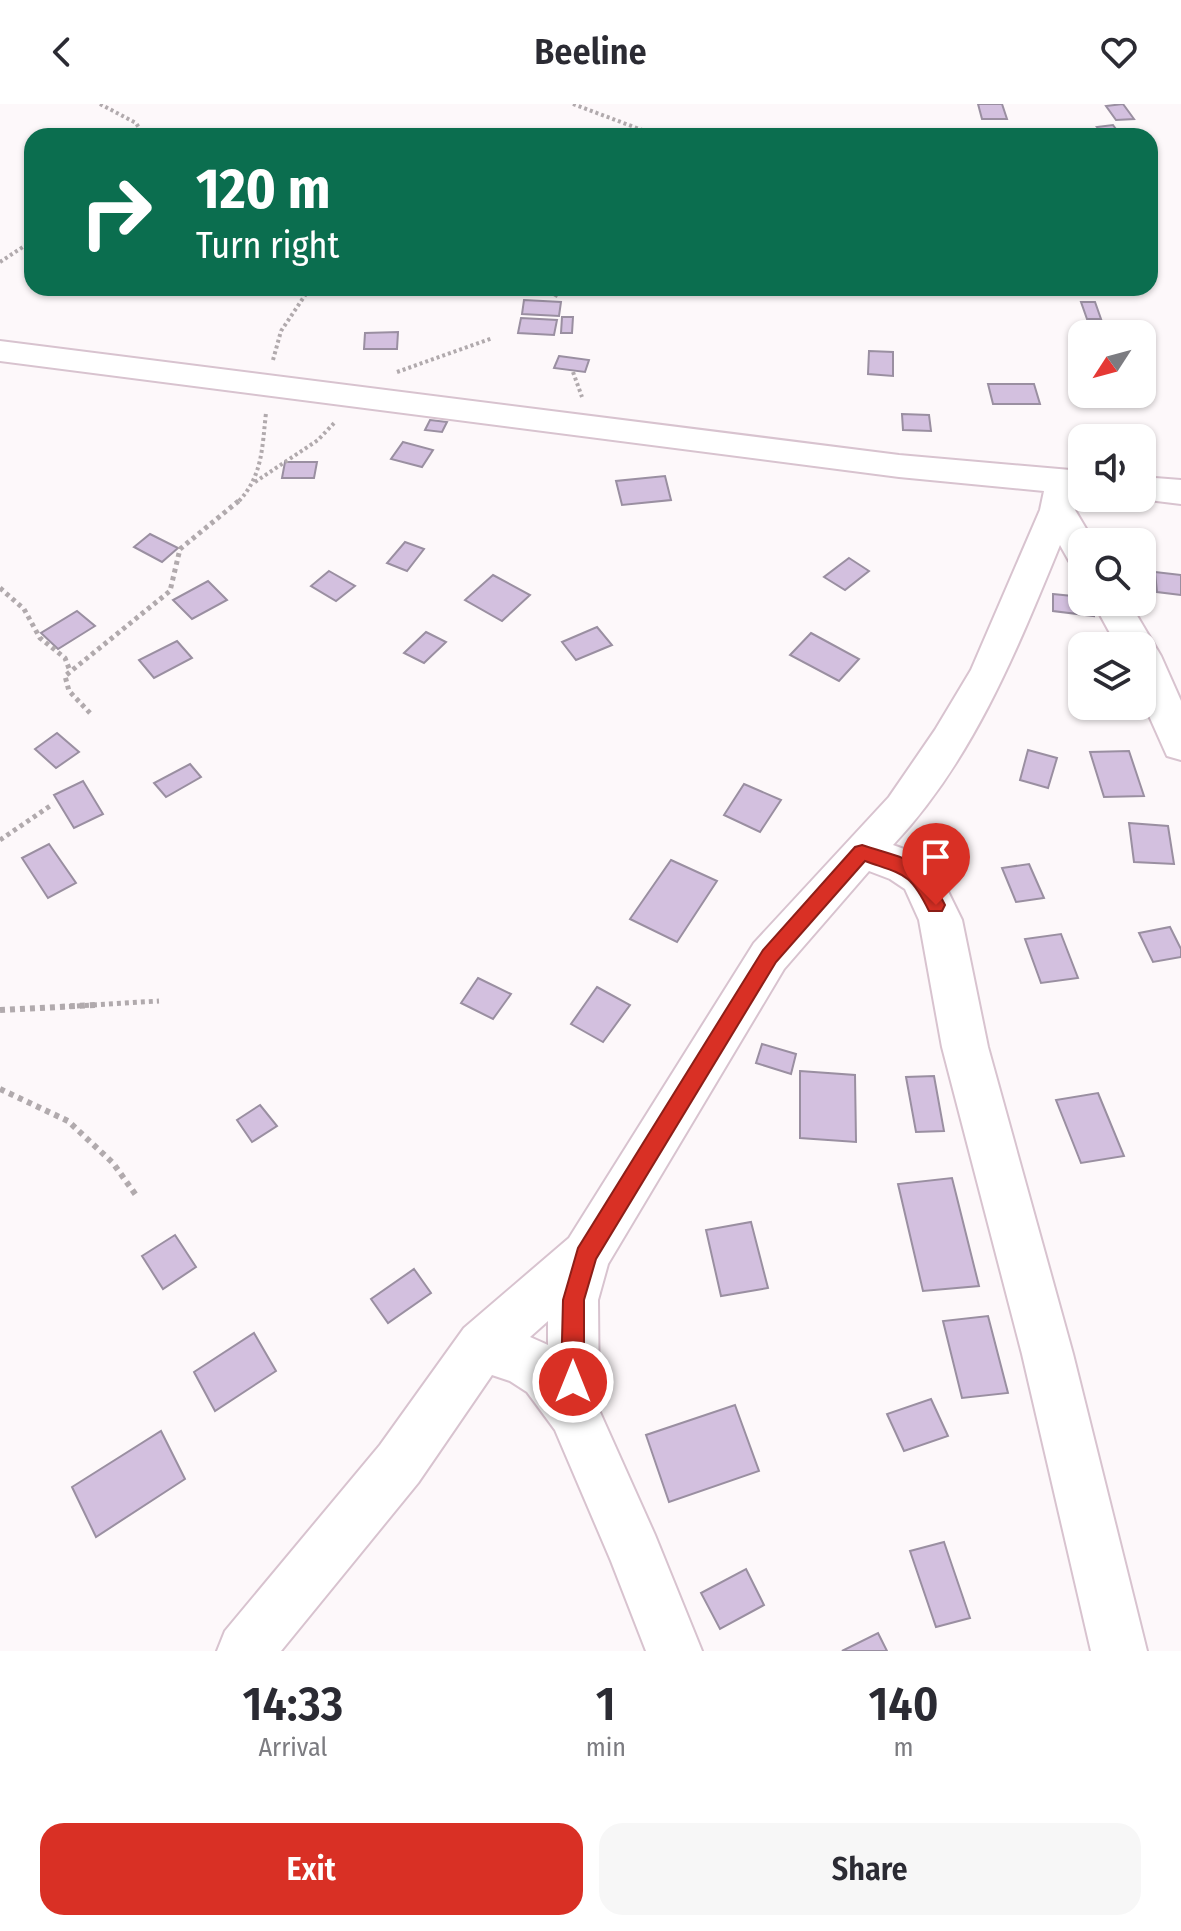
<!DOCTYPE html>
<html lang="en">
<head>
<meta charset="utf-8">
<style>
  :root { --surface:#fff; --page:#f7f7f7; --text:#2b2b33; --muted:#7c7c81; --accent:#d93025 }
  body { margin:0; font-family:"Fira Sans Condensed",sans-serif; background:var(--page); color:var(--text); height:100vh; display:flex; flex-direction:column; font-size:30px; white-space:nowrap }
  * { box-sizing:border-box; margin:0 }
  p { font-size:26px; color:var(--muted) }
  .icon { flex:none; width:44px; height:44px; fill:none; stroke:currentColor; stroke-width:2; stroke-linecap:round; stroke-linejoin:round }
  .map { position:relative; height:1547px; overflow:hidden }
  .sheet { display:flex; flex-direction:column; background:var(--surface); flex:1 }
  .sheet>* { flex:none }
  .top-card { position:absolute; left:24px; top:24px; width:1134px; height:168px; border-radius:24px; box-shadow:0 2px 6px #0004; background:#0b6e4f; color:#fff; overflow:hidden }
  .needle { width:52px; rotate:234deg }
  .controls { position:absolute; left:1068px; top:216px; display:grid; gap:16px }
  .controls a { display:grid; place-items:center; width:88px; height:88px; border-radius:16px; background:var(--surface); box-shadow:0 2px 6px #0004; font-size:40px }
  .pin { position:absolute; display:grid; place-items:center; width:68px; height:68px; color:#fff; margin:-82px -34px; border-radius:50% 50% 50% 0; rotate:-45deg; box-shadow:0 0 8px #0007 }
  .pin .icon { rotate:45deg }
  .me { position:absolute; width:88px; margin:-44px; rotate:0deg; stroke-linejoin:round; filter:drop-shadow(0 0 6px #0008) }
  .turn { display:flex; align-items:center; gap:28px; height:168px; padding:0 40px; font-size:36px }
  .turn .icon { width:104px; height:104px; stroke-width:2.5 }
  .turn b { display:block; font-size:56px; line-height:68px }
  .eta { display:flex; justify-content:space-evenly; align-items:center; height:136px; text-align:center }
  .eta b { font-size:48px; font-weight:600; line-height:56px }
  .button { display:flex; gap:16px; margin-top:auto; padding:16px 40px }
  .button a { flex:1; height:92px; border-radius:24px; background:var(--accent); color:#fff; font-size:32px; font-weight:600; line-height:92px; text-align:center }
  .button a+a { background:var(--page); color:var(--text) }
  header { display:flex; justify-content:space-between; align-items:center; height:104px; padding:0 40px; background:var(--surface); font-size:36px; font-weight:600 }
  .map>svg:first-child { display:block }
</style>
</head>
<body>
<header><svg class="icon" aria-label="back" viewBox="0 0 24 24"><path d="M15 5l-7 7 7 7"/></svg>Beeline<svg class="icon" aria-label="heart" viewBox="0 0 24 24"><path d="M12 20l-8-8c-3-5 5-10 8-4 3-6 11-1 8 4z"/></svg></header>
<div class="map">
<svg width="1181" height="1547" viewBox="0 0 1181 1547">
  <rect width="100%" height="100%" fill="#fdf8fa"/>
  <!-- building -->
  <g fill="#d3c0df" stroke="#9a8fa1" stroke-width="2">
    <path d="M978,0h24l5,15h-25z"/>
    <path d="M1123,0l11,15 -18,1 -10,-14z"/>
    <path d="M1113,21l8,11h-16l-8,-9z"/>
    <path d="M524,196l37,2 -2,14 -37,-2z"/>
    <path d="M1081,198h14l6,17h-14z"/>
    <path d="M562,213h11l-1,16h-11z"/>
    <path d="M521,214l36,2 -3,15 -36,-2z"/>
    <path d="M398,228l-1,17h-33l1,-16z"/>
    <path d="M869,247l24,1v24l-25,-2z"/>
    <path d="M559,252l30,4 -4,12 -31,-4z"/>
    <path d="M988,280h46l6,20h-47z"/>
    <path d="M902,310l27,1 2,16 -28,-1z"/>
    <path d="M430,316l17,2 -5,10 -17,-2z"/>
    <path d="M403,338l30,8 -11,17 -31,-8z"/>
    <path d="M285,358h32l-3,16h-32z"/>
    <path d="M665,372l6,24 -49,5 -6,-24z"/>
    <path d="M150,430l28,14 -16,14 -28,-15z"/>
    <path d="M405,438l19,7 -17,22 -20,-8z"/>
    <path d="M849,454l20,13 -24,19 -21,-13z"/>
    <path d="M329,467l26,15 -19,15 -25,-15z"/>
    <path d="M1155,468l26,3v20l-24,-3z"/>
    <path d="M493,471l37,20 -28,26 -37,-21z"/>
    <path d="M208,477l19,19 -35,19 -19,-19z"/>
    <path d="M1053,490l29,3v5h12v14l-41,-5z"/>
    <path d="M77,507l18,15 -37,23 -17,-16z"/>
    <path d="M597,523l15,18 -36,15 -14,-18z"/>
    <path d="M426,528l20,10 -22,21 -20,-10z"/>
    <path d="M811,529l48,26 -20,22 -49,-26z"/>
    <path d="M177,537l15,17 -38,20 -15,-18z"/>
    <path d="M1074,576l8,1v25h32l1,11 -37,-2z"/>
    <path d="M57,629l22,19 -23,16 -21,-19z"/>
    <path d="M1028,646l29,8 -9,30 -28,-8z"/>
    <path d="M1129,647l15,45 -40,1 -14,-45z"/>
    <path d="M190,660l11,13 -35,20 -12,-14z"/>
    <path d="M83,677l20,33 -29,14 -20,-33z"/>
    <path d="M744,680l37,16 -21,32 -36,-17z"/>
    <path d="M1129,719l39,3 6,38 -40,-2z"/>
    <path d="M49,740l27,39 -28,15 -26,-40z"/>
    <path d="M671,756l46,21 -40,61 -47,-23z"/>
    <path d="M1029,760l15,34 -28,4 -14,-34z"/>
    <path d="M1170,823l11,22v8l-28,5 -14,-29z"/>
    <path d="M1061,830l17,44 -37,5 -16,-44z"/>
    <path d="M478,874l33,16 -18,25 -32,-16z"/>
    <path d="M597,883l33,18 -27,37 -32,-18z"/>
    <path d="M762,940l34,10 -5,20 -35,-11z"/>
    <path d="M800,967l55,4 1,67 -56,-4z"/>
    <path d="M934,972l10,55 -28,1 -10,-55z"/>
    <path d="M1098,989l26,63 -43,7 -25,-63z"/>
    <path d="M260,1001l17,21 -25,16 -15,-22z"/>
    <path d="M952,1074l27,108 -56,5 -25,-107z"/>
    <path d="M751,1118l17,66 -47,8 -15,-66z"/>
    <path d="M175,1131l21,32 -33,22 -21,-33z"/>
    <path d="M414,1165l17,24 -43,30 -17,-24z"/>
    <path d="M988,1212l20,77 -46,5 -19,-77z"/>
    <path d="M254,1229l22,38 -61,40 -21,-39z"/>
    <path d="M931,1295l17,37 -44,15 -17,-37z"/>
    <path d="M735,1301l24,66 -90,31 -23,-67z"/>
    <path d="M161,1327l24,48 -89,58 -24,-50z"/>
    <path d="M944,1438l26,76 -34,9 -26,-76z"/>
    <path d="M746,1465l18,36 -44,24 -19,-36z"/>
    <path d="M878,1529l9,18h-45z"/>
  </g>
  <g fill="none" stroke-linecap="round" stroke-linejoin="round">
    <defs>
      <g id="minor">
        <path d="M0,237l899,114 183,16v24l-4,-1 -3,16 19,32h-12v22l-13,-3 -9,-16c-44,107 -87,215 -167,300l27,10 15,10 27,55 26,127 85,307 74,297h-56l-69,-297 -80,-307 -23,-127 -14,-31 -15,-10 -21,-8 -85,98 -176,295 -10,36 1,110 56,125 47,116h-56l-35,-90 -56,-131 -28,-38 -17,-11 -18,-6 -74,108 -137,168h-64l8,-20 155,-186 84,-117 105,-90 185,-295 135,-146 46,-67 36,-60 69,-160 4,-19 -145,-14 -899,-116zM548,1217v24l-18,-8z"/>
        <path d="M1142,373l39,3v24l-49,-6h10z"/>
        <path d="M1093,498h36l32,54 20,45v59l-14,-4 -25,-56v-54h-25z"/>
      </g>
    </defs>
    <!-- minor casing -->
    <use href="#minor" stroke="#d8c3cf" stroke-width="4"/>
    <!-- path-far2 -->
    <g stroke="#b1aaad" stroke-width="4" stroke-dasharray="3 3" stroke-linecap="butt">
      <path d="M100,0l36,19 8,13"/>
      <path d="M573,0l85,32"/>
      <path d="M0,158l32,-21"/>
      <path d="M555,193l5,-9"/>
      <path d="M273,256l8,-29 29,-43"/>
      <path d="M397,268l96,-34"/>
      <path d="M573,268l9,25"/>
      <path d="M255,378l63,-42 18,-19"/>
      <path d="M239,397c24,-26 23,-54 27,-88"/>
    </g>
    <!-- path-far1 -->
    <g stroke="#b1aaad" stroke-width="5" stroke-dasharray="4 4" stroke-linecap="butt">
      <path d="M0,484l24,21 16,29 25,20 5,13"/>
      <path d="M90,609l-21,-22 -4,-15 105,-85 10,-42 61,-50"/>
      <path d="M0,736l53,-36"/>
      <path d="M61,903l98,-6"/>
    </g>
    <!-- path -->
    <g stroke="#b1aaad" stroke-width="6" stroke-dasharray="5 5" stroke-linecap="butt">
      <path d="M0,906l96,-5"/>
      <path d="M0,985l68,32 45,42 25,35"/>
    </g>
    <!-- minor -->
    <use href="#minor" fill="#fff" fill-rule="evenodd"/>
  </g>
  <!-- route -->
  <path fill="#d93025" stroke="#8d1f18" stroke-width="2" d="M862,741c49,16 59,12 83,60l-3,6h-13c-19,-39 -25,-36 -64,-50l-89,101 -180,297 -12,41v82l-3,8 -8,3 -8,-3 -4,-8 2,-82 15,-52 185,-298 92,-103z"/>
</svg>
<div class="controls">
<a><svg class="needle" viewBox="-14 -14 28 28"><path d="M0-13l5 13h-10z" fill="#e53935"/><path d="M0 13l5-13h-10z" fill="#7c7c81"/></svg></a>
<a><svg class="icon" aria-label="sound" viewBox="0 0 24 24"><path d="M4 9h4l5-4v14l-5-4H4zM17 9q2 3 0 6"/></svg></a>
<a><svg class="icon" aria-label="search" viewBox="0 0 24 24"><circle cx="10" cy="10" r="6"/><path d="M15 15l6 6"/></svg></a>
<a><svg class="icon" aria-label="layers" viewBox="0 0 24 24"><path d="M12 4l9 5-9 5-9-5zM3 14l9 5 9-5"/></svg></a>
</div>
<div class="pin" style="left:936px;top:801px;background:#d93025"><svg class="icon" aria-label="arrive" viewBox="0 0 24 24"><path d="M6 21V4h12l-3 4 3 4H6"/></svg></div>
<svg class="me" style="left:573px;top:1278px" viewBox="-20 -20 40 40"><circle r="17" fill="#d93025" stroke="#fff" stroke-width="3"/><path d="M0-11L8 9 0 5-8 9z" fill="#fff"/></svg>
<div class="top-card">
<div class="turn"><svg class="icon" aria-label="right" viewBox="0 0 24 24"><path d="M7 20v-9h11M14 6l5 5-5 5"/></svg><div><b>120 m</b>Turn right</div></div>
</div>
</div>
<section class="sheet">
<div class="eta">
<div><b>14:33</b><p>Arrival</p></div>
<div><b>1</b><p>min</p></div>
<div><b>140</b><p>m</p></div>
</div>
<div class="button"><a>Exit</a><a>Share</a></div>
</section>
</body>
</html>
